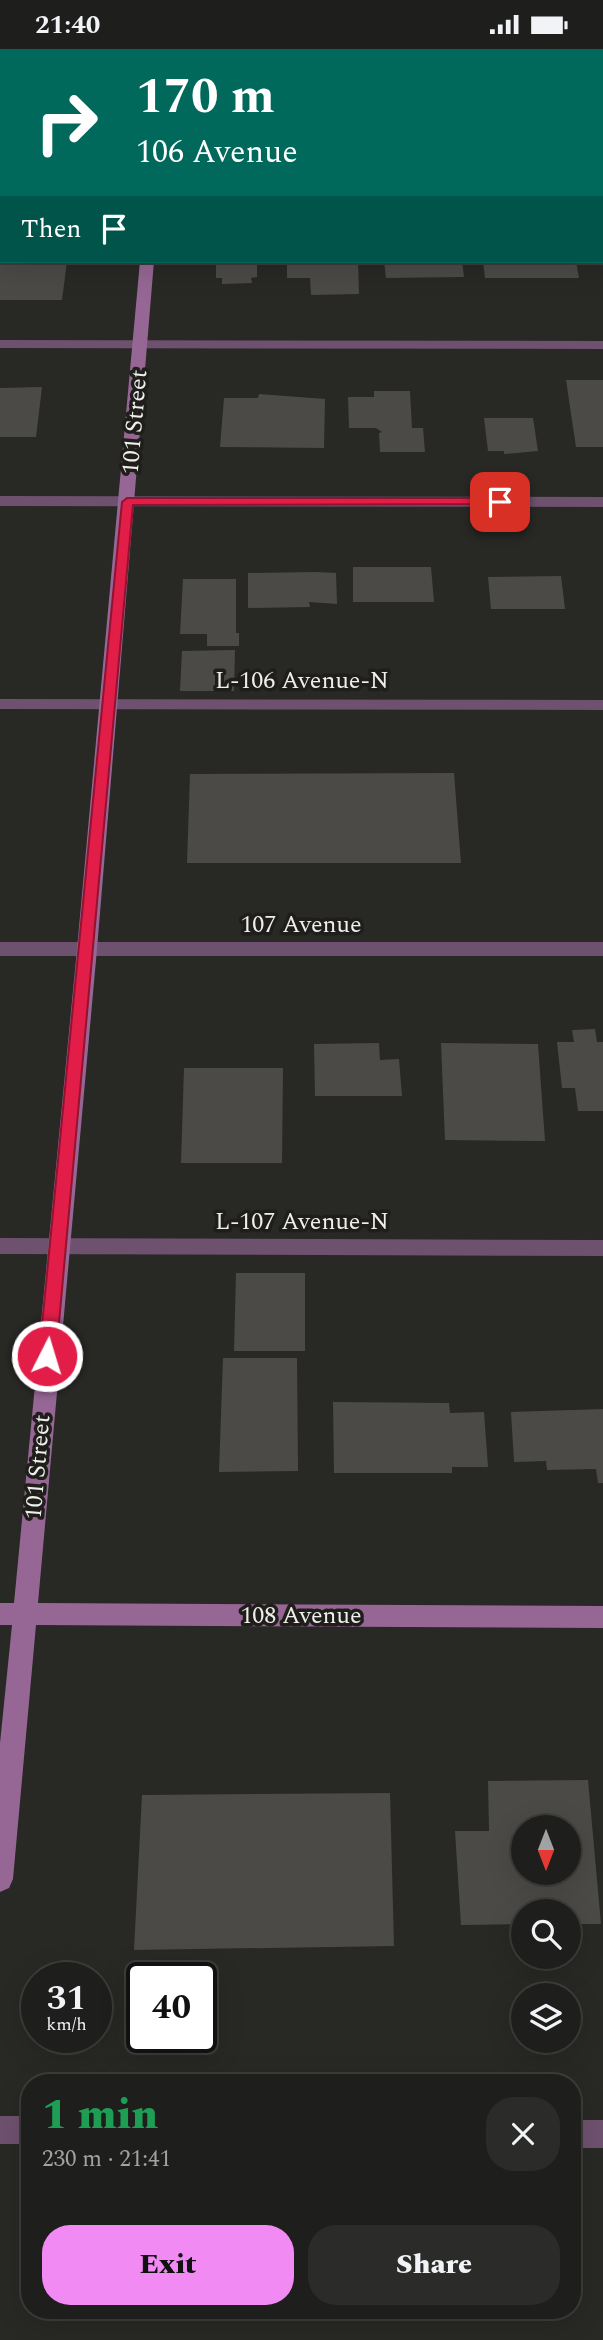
<!DOCTYPE html>
<html lang="en">
<head>
<meta charset="utf-8">
<style>
  :root { --surface:#1e1e1c; --page:#2b2b29; --text:#f1f3f6; --muted:#a1a2a3; --line:#3c3c3b; --accent:#f28af3 }
  body { margin:0; font-family:Spectral,serif; background:var(--page); color:var(--text); height:100vh; display:flex; flex-direction:column; font-size:26px; white-space:nowrap }
  * { box-sizing:border-box; margin:0 }
  p { font-size:23px; color:var(--muted) }
  .icon { flex:none; width:38px; height:38px; fill:none; stroke:currentColor; stroke-width:2; stroke-linecap:round; stroke-linejoin:round }
  .map { position:relative; flex:1; overflow:hidden }
  .sheet { position:absolute; left:21px; top:2025px; width:560px; height:245px; display:flex; flex-direction:column; background:var(--surface); border-radius:28px; box-shadow:0 7px 28px #0002,0 0 0 2px var(--line) }
  .sheet>* { flex:none }
  .guide { position:absolute; left:0px; top:0px; width:604px; height:214px; box-shadow:0 7px 28px #0002,0 0 0 2px var(--line); background:#00695c; color:#fff; overflow:hidden }
  .needle { width:46px; rotate:180deg }
  .buttons { position:absolute; left:511px; top:1766px; display:grid; gap:14px }
  .buttons a { display:grid; place-items:center; width:70px; height:70px; border-radius:50%; background:var(--surface); box-shadow:0 7px 28px #0002,0 0 0 2px var(--line); font-size:35px }
  .speed { position:absolute; left:21px; top:1913px; display:flex; gap:14px; font-size:35px; font-weight:700; text-align:center }
  .speed>* { display:grid; place-content:center; width:91px; height:91px; border-radius:50%; background:var(--surface); box-shadow:0 7px 28px #0002,0 0 0 2px var(--line); line-height:1 }
  .speed small { font-size:18px; font-weight:400 }
  .speed .limit { border:4px solid #111; border-radius:10px; background:#fff; color:#111 }
  .pin { position:absolute; display:grid; place-items:center; width:60px; height:60px; color:#fff; margin:-30px; border-radius:14px; box-shadow:0 4px 10px #0006 }
  .me { position:absolute; width:77px; margin:-38px; rotate:5deg; stroke-linejoin:round; filter:drop-shadow(0 0 5px #0008) }
  .turn { display:flex; align-items:center; gap:24px; height:147px; padding:0 21px; font-size:32px }
  .turn .icon { width:91px; height:91px; stroke-width:2.5 }
  .turn b { display:block; font-size:49px; line-height:60px }
  .then { display:flex; align-items:center; height:66px; padding:0 21px; background:#0003; gap:14px; font-size:26px }
  .round { display:grid; place-items:center; flex:none; width:74px; height:74px; border-radius:28px; background:var(--page) }
  .headline { display:flex; align-items:center; justify-content:space-between; height:119px; padding:0 21px }
  h1 { font-size:42px; font-weight:800; line-height:52px; color:#1e9e55 }
  .primary-button { display:flex; gap:14px; margin-top:auto; padding:14px 21px }
  .primary-button a { flex:1; height:80px; border-radius:28px; background:var(--accent); color:#111; font-size:28px; font-weight:800; line-height:80px; text-align:center }
  .primary-button a+a { background:var(--page); color:var(--text) }
  .status { display:flex; justify-content:space-between; align-items:center; height:49px; padding:0 35px; background:var(--surface); direction:ltr }
  .status svg { height:19px; fill:currentColor }
  .map>svg:first-child { display:block }
</style>
</head>
<body>
<div class="status"><b>21:40</b><svg viewBox="0 0 49 12"><path d="M0 12V9h3v3zM5 12V6h3v6zM10 12V3h3v9zM15 12V0h3v12zM26 1h20v11H26zM47 4h2v5h-2z"/></svg></div>
<div class="map">
<svg width="603" height="2291" viewBox="0 0 603 2291">
  <rect width="100%" height="100%" fill="#282825"/>
  <!-- building -->
  <g fill="#4b4a47" fill-rule="evenodd">
    <path d="M0,212h67l-5,39h-62z"/>
    <path d="M216,212h41v16l-6,1 1,5 -30,1v-6h-6z"/>
    <path d="M287,212h71l1,33 -48,1 -1,-17h-23z"/>
    <path d="M384,212h78l2,16 -78,1z"/>
    <path d="M483,212h93l3,17h-94z"/>
    <path d="M566,331h37v67h-27z"/>
    <path d="M42,338l-6,50h-36v-49z"/>
    <path d="M374,342h36l2,37h11l2,24h-45l-1,-19 3,-1 -6,-4h-27l-1,-31h26z"/>
    <path d="M259,345l66,5 -1,49 -104,-1 4,-49h34z"/>
    <path d="M484,369h49l5,33 -34,3v-3h-16z"/>
    <path d="M353,518h78l3,35h-81z"/>
    <path d="M316,523l20,1 1,31 -28,-2 1,5 -62,1v-35z"/>
    <path d="M561,527l4,33h-74l-3,-32z"/>
    <path d="M183,530h53v54h3v13h-32v-12h-27z"/>
    <path d="M235,601l-1,41h-54l2,-40z"/>
    <path d="M454,724l7,90h-274l3,-89z"/>
    <path d="M595,980l2,13h6v69h-25l-3,-23h-13l-5,-46h17l-2,-12z"/>
    <path d="M379,994l1,17 19,-1 3,37h-87l-1,-52z"/>
    <path d="M441,994l97,1 7,97 -100,-1z"/>
    <path d="M184,1019h99l-1,95h-101z"/>
    <path d="M236,1224h69v78h-71z"/>
    <path d="M223,1309h74l1,113 -79,1z"/>
    <path d="M333,1353l116,1 1,10 34,-1 4,55h-36v6h-118z"/>
    <path d="M603,1360v74h-5l-2,-14 -49,1 -1,-9 -32,1 -3,-50z"/>
    <path d="M588,1731l13,144h-32v-13h-46v13l-62,1 -6,-94h34l-1,-50zM523,1778h46v46h-46z"/>
    <path d="M390,1744l4,153 -260,4 8,-155z"/>
  </g>
  <g fill="none" stroke-linecap="round" stroke-linejoin="round">
    <!-- lane -->
    <g fill="#6e516e" fill-rule="evenodd">
      <rect x="0" y="35" width="2" height="8"/>
      <rect x="602" y="35" width="1" height="8"/>
      <path d="M0,291l603,1v8l-603,-1z"/>
      <path d="M0,650l603,1v10l-603,-1z"/>
      <path d="M0,1189l603,2v16l-603,-2z"/>
      <rect x="0" y="2067" width="30" height="28"/>
      <rect x="572" y="2071" width="31" height="28"/>
    </g>
    <!-- street -->
    <g fill="#6e516e" fill-rule="evenodd">
      <rect x="0" y="153" width="2" height="8"/>
      <rect x="602" y="153" width="1" height="8"/>
      <path d="M0,447l603,1v10l-603,-1z"/>
      <rect x="0" y="893" width="603" height="14"/>
    </g>
    <!-- secondary -->
    <g fill="#966795" fill-rule="evenodd">
      <rect x="160" y="0" width="12" height="2"/>
      <path d="M140,212h14l-57,688 -59,654 565,3v22l-567,-3 -23,254 -4,9 -9,4v-149l12,-118h-12v-22h14l63,-654z"/>
    </g>
  </g>
  <!-- route -->
  <path fill="#e11d48" stroke="#92132f" stroke-width="2" d="M500,449l6,4 -2,2 -371,1 -77,851 -3,5h-12l-2,-5 83,-854 5,-4z"/>
  <g text-anchor="middle" stroke-width="7" stroke-linejoin="round" paint-order="stroke">
    <!-- street labels -->
    <g font-size="24" fill="#eeeeec" stroke="#1f1e1b">
      <text transform="translate(134 373) rotate(-85)" y="8">101 Street</text>
      <text x="302" y="639">L-106 Avenue-N</text>
      <text x="301" y="883">107 Avenue</text>
      <text x="302" y="1180">L-107 Avenue-N</text>
      <text transform="translate(37 1418) rotate(-85)" y="8">101 Street</text>
      <text x="301" y="1574">108 Avenue</text>
    </g>
  </g>
</svg>
<div class="buttons">
<a><svg class="needle" viewBox="-14 -14 28 28"><path d="M0-13l5 13h-10z" fill="#e53935"/><path d="M0 13l5-13h-10z" fill="#a1a2a3"/></svg></a>
<a><svg class="icon" aria-label="search" viewBox="0 0 24 24"><circle cx="10" cy="10" r="6"/><path d="M15 15l6 6"/></svg></a>
<a><svg class="icon" aria-label="layers" viewBox="0 0 24 24"><path d="M12 4l9 5-9 5-9-5zM3 14l9 5 9-5"/></svg></a>
</div>
<div class="speed"><div>31<small>km/h</small></div><div class="limit">40</div></div>
<div class="pin" style="left:500px;top:453px;background:#d93025"><svg class="icon" aria-label="arrive" viewBox="0 0 24 24"><path d="M6 21V4h12l-3 4 3 4H6"/></svg></div>
<svg class="me" style="left:47px;top:1307px" viewBox="-20 -20 40 40"><circle r="17" fill="#e11d48" stroke="#fff" stroke-width="3"/><path d="M0-11L8 9 0 5-8 9z" fill="#fff"/></svg>
<div class="guide">
<div class="turn"><svg class="icon" aria-label="right" viewBox="0 0 24 24"><path d="M7 20v-9h11M14 6l5 5-5 5"/></svg><div><b>170 m</b>106 Avenue</div></div>
<div class="then">Then<svg class="icon" aria-label="arrive" viewBox="0 0 24 24"><path d="M6 21V4h12l-3 4 3 4H6"/></svg></div>
</div>
<section class="sheet">
<div class="headline"><div><h1>1 min</h1><p>230 m · 21:41</p></div><a class="round"><svg class="icon" aria-label="close" viewBox="0 0 24 24"><path d="M6 6l12 12M18 6L6 18"/></svg></a></div>
<div class="primary-button"><a>Exit</a><a>Share</a></div>
</section>
</div>
</body>
</html>
